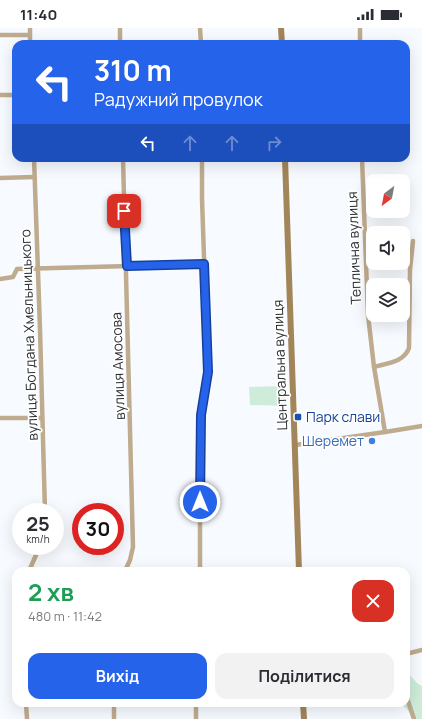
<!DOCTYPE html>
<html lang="uk">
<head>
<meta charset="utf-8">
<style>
  :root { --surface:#fff; --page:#f2f2f3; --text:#2b2b33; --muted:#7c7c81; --accent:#2563eb }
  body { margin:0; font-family:Manrope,sans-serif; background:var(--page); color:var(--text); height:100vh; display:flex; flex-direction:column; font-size:15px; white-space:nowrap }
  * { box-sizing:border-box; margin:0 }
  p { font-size:13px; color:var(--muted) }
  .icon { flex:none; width:22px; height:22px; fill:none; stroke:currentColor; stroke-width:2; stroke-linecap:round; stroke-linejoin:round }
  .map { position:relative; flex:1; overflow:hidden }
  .drawer { position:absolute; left:12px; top:539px; width:398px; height:140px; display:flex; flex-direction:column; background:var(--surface); border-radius:12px; box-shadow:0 4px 16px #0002 }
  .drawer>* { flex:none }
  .top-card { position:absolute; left:12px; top:12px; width:398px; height:122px; border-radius:12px; box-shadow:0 4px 16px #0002; background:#2563eb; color:#fff; overflow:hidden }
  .needle { width:26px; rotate:212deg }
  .controls { position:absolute; left:366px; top:146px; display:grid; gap:8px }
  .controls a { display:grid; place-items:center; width:44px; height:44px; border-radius:8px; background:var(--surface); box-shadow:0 4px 16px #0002; font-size:20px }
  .speed { position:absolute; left:12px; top:475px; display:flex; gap:8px; font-size:20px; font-weight:700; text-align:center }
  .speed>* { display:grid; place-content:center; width:52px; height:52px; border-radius:50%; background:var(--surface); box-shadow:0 4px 16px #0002; line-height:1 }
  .speed small { font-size:10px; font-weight:400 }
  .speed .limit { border:6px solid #d22; background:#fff; color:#111 }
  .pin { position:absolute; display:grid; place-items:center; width:34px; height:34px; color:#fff; margin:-17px; border-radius:8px; box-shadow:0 2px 6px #0006 }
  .me { position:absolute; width:44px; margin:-22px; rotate:0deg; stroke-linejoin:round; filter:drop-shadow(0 0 3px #0008) }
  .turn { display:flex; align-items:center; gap:14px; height:84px; padding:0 16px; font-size:18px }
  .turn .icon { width:52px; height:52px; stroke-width:2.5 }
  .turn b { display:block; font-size:28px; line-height:34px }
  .lanes { display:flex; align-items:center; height:38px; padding:0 16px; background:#0003; justify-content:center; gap:20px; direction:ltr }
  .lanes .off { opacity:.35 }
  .round { display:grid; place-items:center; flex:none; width:42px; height:42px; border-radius:12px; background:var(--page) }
  .headline { display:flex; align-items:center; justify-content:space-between; height:68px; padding:0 16px }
  h1 { font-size:24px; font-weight:700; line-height:30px; color:#1e9e55 }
  .cta { display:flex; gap:8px; margin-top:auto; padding:8px 16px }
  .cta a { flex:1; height:46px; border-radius:12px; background:var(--accent); color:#fff; font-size:16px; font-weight:700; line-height:46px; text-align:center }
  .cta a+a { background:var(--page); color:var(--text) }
  .status { display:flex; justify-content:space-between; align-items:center; height:28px; padding:0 20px; background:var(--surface); direction:ltr }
  .status svg { height:11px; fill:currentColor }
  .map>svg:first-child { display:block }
</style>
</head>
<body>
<div class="status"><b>11:40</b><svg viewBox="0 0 49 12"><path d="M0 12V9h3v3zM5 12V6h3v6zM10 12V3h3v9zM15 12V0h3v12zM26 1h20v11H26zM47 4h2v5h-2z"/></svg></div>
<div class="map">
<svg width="422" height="691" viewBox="0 0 422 691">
  <rect width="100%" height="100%" fill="#f7fbff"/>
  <!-- green -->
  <g fill="#ceecd9">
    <path d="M286,358v20l-36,-1 -1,-18z"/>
    <path d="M406,643l11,12 5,3v33h-5l-17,-16h6z"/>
  </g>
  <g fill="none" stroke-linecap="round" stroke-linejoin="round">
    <!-- street -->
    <g stroke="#bfab8e" stroke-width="4.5">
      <path d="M30,0v16"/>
      <path d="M120,0v16"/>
      <path d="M200,0l1,16"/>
      <path d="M360,0v16"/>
      <path d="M0,7h30"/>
      <path d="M0,67h16"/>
      <path d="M34,130l6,171 5,183"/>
      <path d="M123,130l10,389 -3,13 -5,11"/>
      <path d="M0,150l34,-1"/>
      <path d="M0,251l13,-2 4,-8 187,-5"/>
      <path d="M374,339c14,-4 30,-5 35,-19l1,-78 3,-29"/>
      <path d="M0,390h42"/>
      <path d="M385,404l37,-6"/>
      <path d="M295,417l90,-13 -11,-65 -6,-52 -6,-157"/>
      <path d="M29,543l11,-25"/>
      <path d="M200,543v-138l2,-26 6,-35 -6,-173v-41"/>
      <path d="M406,626l16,-4"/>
      <path d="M406,667l8,24"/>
      <path d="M26,675l1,16"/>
      <path d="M114,675v16"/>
      <path d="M196,675v16"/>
    </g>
    <!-- secondary -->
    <g stroke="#a28559" stroke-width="6">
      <path d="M281,0l1,16"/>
      <path d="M285,130l14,413"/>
      <path d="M303,675l1,16"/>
    </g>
  </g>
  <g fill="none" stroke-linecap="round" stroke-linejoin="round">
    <defs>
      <path id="route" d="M124,183l3,55 77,-2 4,108 -7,43 -1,87"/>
    </defs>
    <!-- route casing -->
    <use href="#route" stroke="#184099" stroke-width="10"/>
    <!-- route -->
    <use href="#route" stroke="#2563eb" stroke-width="7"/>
  </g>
  <!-- markers -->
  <rect fill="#1a4fb4" stroke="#fff" stroke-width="1.5" x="294" y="385" width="8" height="8" rx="2"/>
  <circle fill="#3f7fe0" stroke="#fff" stroke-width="1.5" cx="372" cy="413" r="4"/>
  <g text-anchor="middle" stroke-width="3.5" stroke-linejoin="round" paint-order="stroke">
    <!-- street labels -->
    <g font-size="14" fill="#2b2f32" stroke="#fff">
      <text transform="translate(354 220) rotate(-92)" y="5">Теплична вулиця</text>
      <text transform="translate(29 307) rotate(-92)" y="5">вулиця Богдана Хмельницького</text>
      <text transform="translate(280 337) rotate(-92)" y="5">Центральна вулиця</text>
      <text transform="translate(118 338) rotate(-92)" y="5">вулиця Амосова</text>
    </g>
    <!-- transit labels -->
    <g font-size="14" fill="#164399" stroke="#fff" text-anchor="start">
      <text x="306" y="394">Парк слави</text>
    </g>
    <!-- shop labels -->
    <g font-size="14" fill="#366cbe" stroke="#fff" text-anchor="end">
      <text x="364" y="418">Шеремет</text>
    </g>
  </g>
</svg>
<div class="controls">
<a><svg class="needle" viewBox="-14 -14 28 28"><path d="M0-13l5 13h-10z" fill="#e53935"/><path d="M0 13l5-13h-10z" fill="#7c7c81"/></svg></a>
<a><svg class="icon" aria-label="sound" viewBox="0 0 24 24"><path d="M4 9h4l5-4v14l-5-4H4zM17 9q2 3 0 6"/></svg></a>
<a><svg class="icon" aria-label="layers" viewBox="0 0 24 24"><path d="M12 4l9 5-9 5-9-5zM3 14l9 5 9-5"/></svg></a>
</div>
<div class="speed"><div>25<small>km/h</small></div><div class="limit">30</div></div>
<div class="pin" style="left:124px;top:183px;background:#d93025"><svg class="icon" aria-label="arrive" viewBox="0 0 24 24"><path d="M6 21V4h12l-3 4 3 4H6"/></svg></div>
<svg class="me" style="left:200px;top:474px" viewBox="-20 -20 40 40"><circle r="17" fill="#2563eb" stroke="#fff" stroke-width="3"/><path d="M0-11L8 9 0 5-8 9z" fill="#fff"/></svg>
<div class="top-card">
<div class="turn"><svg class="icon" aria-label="left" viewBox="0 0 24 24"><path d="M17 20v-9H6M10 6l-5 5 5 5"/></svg><div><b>310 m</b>Радужний провулок</div></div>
<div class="lanes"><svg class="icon" aria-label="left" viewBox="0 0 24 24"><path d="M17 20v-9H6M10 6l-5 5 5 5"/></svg><svg class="icon off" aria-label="ahead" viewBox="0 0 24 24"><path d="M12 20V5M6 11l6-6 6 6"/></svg><svg class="icon off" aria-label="ahead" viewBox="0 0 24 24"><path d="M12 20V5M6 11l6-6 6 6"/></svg><svg class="icon off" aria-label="right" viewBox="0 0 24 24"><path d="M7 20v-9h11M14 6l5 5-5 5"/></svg></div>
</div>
<section class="drawer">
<div class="headline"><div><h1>2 хв</h1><p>480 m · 11:42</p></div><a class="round" style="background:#d93025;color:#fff"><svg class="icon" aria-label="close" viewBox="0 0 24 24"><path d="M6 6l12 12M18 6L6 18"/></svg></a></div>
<div class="cta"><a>Вихід</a><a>Поділитися</a></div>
</section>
</div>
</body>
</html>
